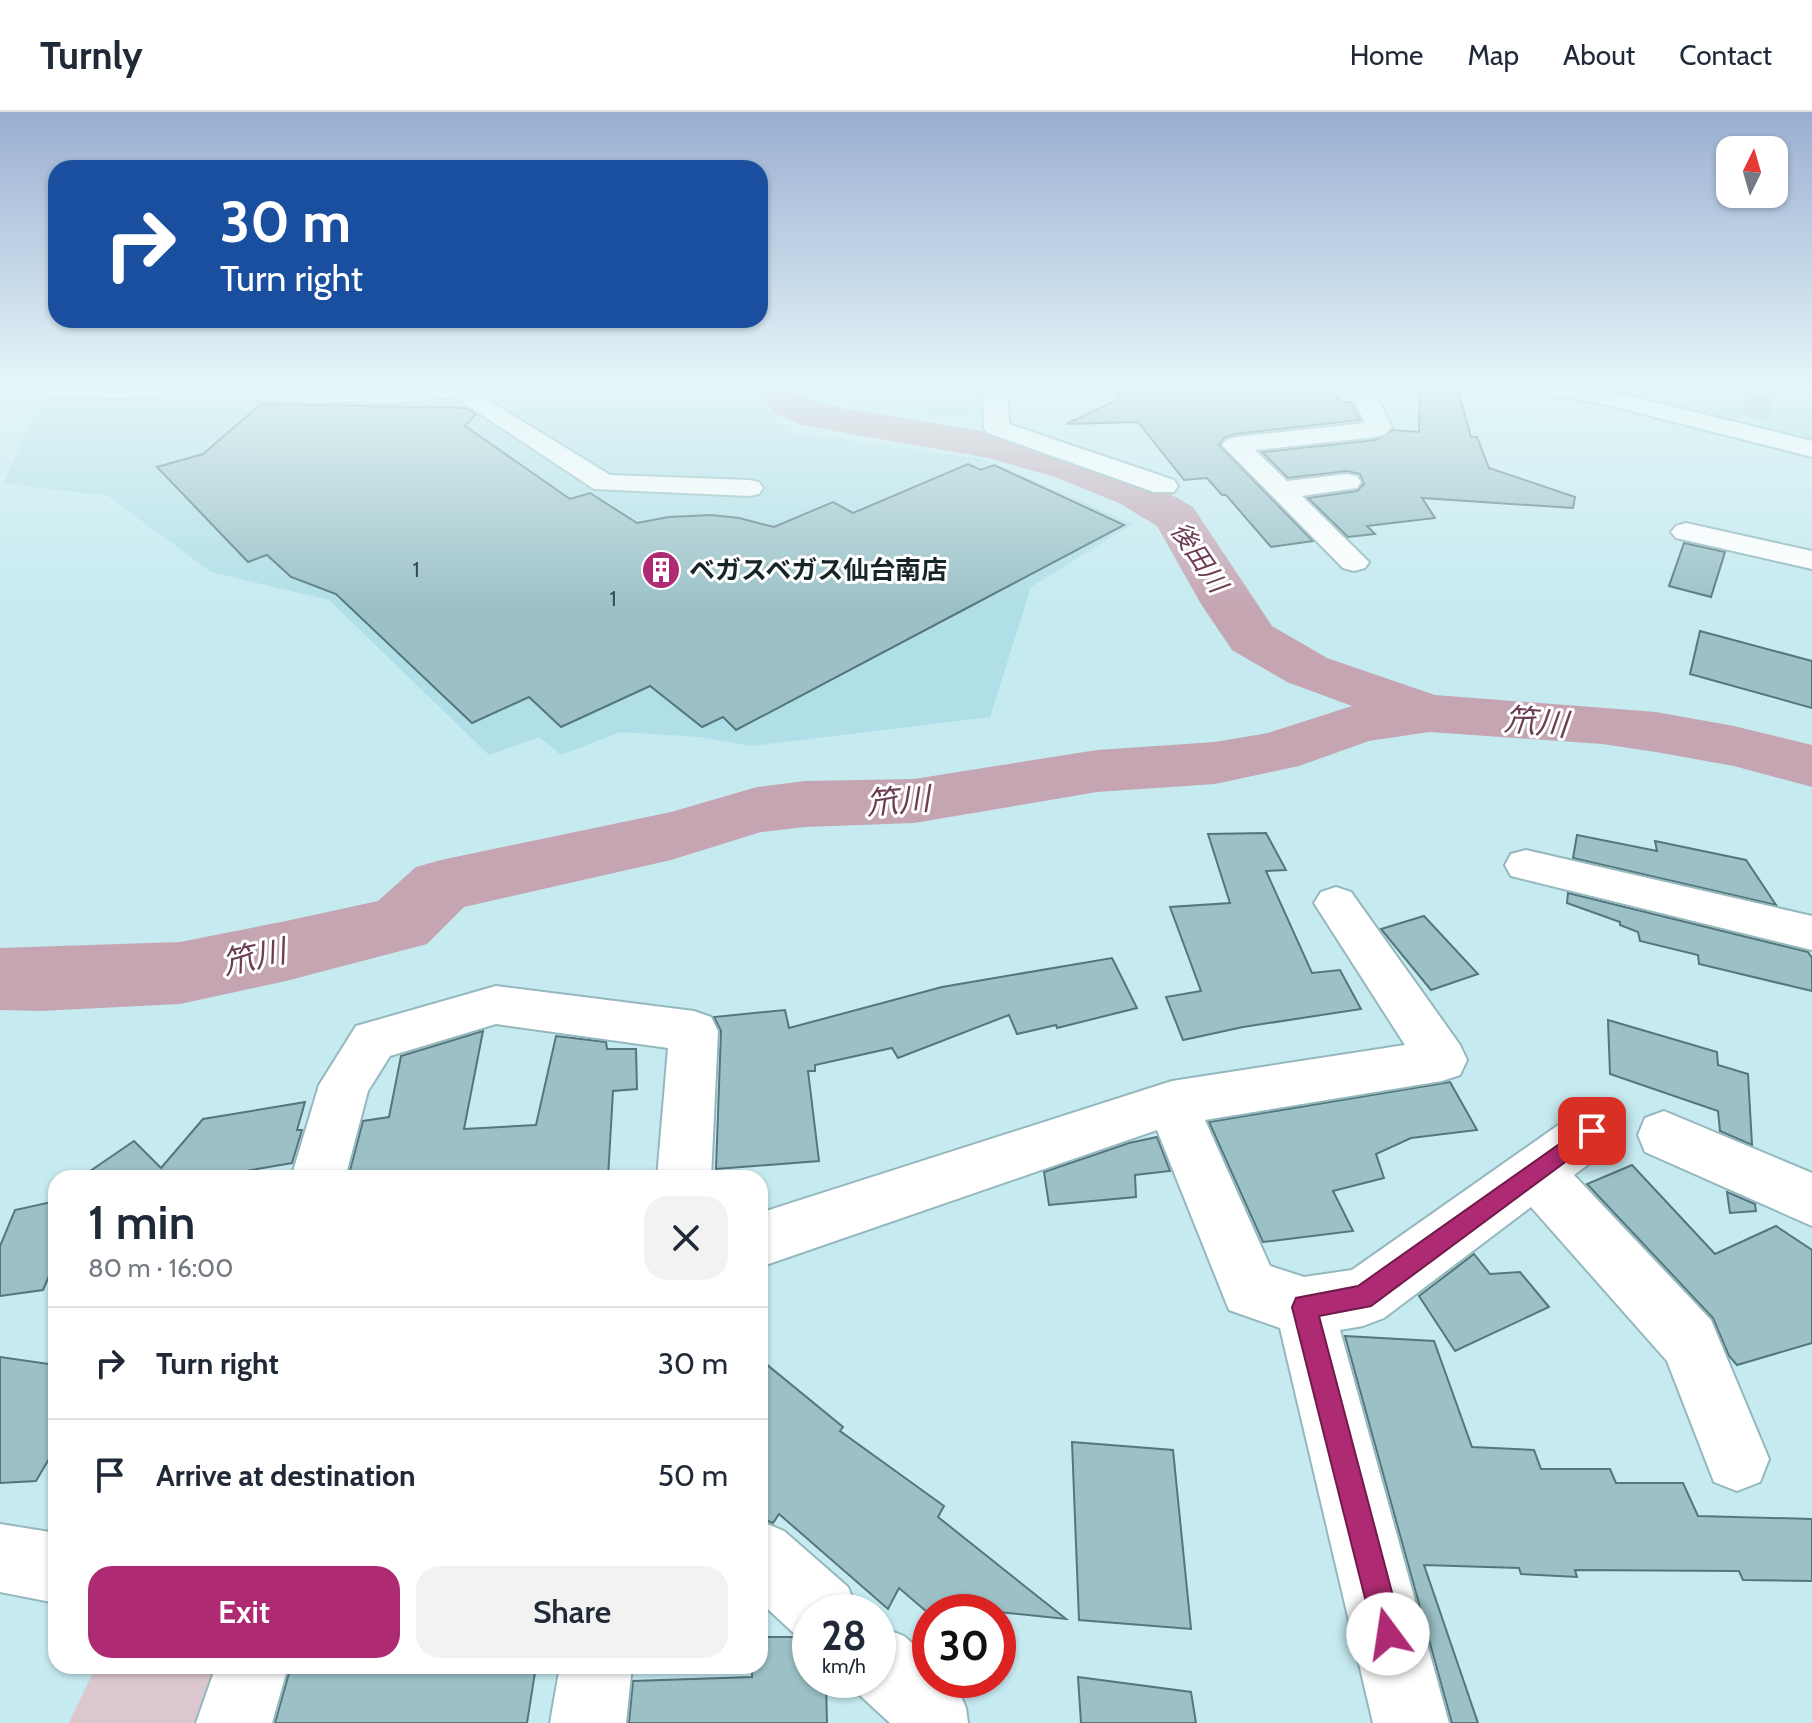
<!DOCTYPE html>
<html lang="en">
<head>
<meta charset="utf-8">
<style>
  :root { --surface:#fff; --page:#f2f2f3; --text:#1f2937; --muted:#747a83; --line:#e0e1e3; --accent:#ae2a73 }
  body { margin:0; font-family:Cabin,"Noto Sans JP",sans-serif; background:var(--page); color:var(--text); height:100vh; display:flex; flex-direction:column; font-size:30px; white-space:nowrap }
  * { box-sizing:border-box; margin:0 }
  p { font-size:26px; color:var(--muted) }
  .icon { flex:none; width:44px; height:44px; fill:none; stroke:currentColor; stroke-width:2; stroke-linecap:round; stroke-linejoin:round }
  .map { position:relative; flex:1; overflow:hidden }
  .drawer { position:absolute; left:48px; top:1058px; width:720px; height:504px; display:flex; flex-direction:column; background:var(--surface); border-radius:24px; box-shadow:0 2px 6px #0004 }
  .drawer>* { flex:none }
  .top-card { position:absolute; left:48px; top:48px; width:720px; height:168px; border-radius:24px; box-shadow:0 2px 6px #0004; background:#1a4fa0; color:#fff; overflow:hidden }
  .needle { width:52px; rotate:5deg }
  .buttons { position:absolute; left:1716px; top:24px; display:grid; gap:16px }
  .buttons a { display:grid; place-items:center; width:72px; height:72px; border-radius:16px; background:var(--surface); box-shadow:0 2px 6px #0004; font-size:40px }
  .speed { position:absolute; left:792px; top:1482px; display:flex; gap:16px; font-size:40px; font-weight:700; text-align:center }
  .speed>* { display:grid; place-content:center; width:104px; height:104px; border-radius:50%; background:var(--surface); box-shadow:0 2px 6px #0004; line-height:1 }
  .speed small { font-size:20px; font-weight:400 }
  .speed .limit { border:12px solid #d22; background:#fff; color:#111 }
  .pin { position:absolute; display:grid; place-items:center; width:68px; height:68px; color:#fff; margin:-34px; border-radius:16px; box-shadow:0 4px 12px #0006 }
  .me { position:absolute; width:88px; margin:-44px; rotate:346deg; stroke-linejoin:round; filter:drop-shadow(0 0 6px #0008) }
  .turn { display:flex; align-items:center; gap:28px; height:168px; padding:0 40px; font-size:36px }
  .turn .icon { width:104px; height:104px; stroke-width:2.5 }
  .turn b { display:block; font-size:56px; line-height:68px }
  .round { display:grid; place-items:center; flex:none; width:84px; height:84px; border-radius:24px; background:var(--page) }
  .headline { display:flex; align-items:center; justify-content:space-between; height:136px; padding:0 40px }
  h1 { font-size:48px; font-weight:600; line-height:60px }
  .action { display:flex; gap:16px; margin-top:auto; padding:16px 40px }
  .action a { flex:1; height:92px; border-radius:24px; background:var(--accent); color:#fff; font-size:32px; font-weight:600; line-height:92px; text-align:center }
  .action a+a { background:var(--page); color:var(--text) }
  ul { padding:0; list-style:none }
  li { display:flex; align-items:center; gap:24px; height:112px; padding:0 40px; border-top:2px solid var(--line) }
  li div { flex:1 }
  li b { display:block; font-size:30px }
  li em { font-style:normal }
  header { display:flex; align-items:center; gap:48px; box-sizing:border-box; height:112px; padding:0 40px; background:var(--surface); border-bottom:2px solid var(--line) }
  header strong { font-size:38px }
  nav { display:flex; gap:44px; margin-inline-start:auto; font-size:28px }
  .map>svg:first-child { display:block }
</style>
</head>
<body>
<header>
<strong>Turnly</strong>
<nav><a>Home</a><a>Map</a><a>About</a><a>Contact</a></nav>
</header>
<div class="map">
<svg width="1812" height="1611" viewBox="0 0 1812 1611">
  <rect width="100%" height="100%" fill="#c5eaf0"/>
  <!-- built -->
  <g fill="#b0dfe7">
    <path d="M0,271h747l40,49 197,27 149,65 -102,63 -41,130 -239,29 -51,-9 -80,-5 -59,23 -22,-18 -50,18 -160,-155 -118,-28 -103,-76 -104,-13 33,-76 -37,1z"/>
    <path d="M815,271h166l3,33 -18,-2 -7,5 -100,-12 -21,-6z"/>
    <path d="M1008,271h160l-22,16 -121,-2 -16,-5z"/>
    <path d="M1544,271h268v61l-223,-54z"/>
  </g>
  <!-- green -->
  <path fill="#dcc7cf" d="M96,1554h128l-16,57h-139z"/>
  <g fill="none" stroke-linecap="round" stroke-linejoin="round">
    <!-- river -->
    <path fill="#c5a5b2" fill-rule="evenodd" d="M748,271h41l13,12 24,10 167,28 94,26 64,24 42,24 79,119 55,32 108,37 221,17 78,14 78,19v42l-78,-21 -78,-14 -54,-8 -173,-12 -60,9 -70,25 -84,18 -118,8 -183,31 -109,4 -44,5 -90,28 -207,47 -37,37 -141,37 -106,23 -140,7 -40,-1v-62l180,-6 106,-21 92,-20 38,-34 25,-7 230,-48 86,-25 48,-6 109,-2 183,-29 118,-8 53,-9 84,-27 -65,-24 -55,-32 -31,-46 -44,-78 -38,-23 -64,-26 -67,-19 -187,-33 -27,-12z"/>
  </g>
  <!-- building -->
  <g fill="#9bc1c7" stroke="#54767c" stroke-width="2">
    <path d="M1113,271h214l13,19h10l10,18 -125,14 -11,4 -5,7 94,96 -42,6 -45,-52h-4l-15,-17 -23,2 -46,-58 -72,2 54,-25z"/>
    <path d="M1420,271h36l15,54h6l12,31 86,29 -2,11 -151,-10 13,20 -68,8 8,8 -27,3 -40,-39 49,-7 7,-7 -4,-10 -13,-3 -59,7 -26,-26 114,-12 17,-10 26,2z"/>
    <path d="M261,292l206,4 9,6 -11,12 105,73 20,-6 47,30 32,-6 42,-2 28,3 35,9 59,-25 20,11 115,-49 13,6 13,-5 130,60 -388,205 -13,-13 -21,10 -52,-41 -89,41 -32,-30 -57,26 -136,-129 -45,-17 -24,-22 -19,7 -91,-95 46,-13z"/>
    <path d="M1684,431l41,9 -14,45 -42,-11z"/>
    <path d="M1700,519l112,30v47l-122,-34z"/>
    <path d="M1266,721l20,37 -20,1 46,102 28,-3 21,39 -118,18 -60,13 -17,-43 35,-6 -31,-84 60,-4 -22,-69z"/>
    <path d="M1577,723l80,16 -2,-10 91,19 30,45 -203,-47z"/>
    <path d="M1568,781l240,59 4,6v33l-113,-27 -1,-9 -58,-14 -2,-9 -18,-7v-3l-53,-19z"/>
    <path d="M1424,804l54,58 -47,16 -50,-61z"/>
    <path d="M1112,846l25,50 -80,20 -1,-3 -39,9 -8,-19 -111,43 -6,-10 -77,17v6h-7l11,90 -103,8 5,-138 -7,-14 71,-7 4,18 153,-41z"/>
    <path d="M1608,908l109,32 1,13 30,9 4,71 -32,-14 -2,-20 -108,-37z"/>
    <path d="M483,919l-19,98 72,-4 20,-89 50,6 1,7h29l1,40 -24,2 -5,87h-260l15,-57 26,-4 12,-61z"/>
    <path d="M1450,970l27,48 -66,8 -35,16 8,24 -51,13 20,40 -90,11 -54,-120z"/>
    <path d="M305,990l-8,28h5l-10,33 -87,15h-125l54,-37 27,27 42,-49z"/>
    <path d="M1157,1025l13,34 -35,4 1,22 -87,8 -5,-33 85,-29z"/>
    <path d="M1632,1053l83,89 61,-28 36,24v93l-75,22 -8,-9 -16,-38 -126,-134z"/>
    <path d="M1727,1080l28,12 1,7 -26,2z"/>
    <path d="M56,1089v59l-13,30 -43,6v-50l15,-36z"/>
    <path d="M1474,1142l16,20 30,-2 29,35 -94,44 -36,-55z"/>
    <path d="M1345,1224l89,5 38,106 62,3 7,19h69l6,14h67l15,33 114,3v62l-69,-1 -4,-9 -164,-1 2,7 -56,-3 -2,-6 -95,-3 54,158h-26z"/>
    <path d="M0,1245l56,8v82l-20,34 -36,2z"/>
    <path d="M760,1247l83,68 -3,4 104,75 -6,11 128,102 -68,-7h-71l-28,-24 -11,21 -109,-95 -6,9 -13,-5z"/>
    <path d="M1072,1330l101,8 18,179 -112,-9z"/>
    <path d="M760,1525h33l17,8v35h16l1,43h-198l4,-42 119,-4v-11h8z"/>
    <path d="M291,1554h245l-9,57h-252z"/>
    <path d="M1078,1565l113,15 5,31h-115z"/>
  </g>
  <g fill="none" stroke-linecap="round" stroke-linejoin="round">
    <!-- minor-tunnel -->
    <path stroke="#a2c3c8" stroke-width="26" stroke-dasharray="26 13" stroke-linecap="butt" d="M1756,306l6,-29"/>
    <defs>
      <g id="minor">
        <path d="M48,271l344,6 87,-6 -1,11 132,81 139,5 10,2 4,6 -4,6 -10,2 -155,-7 -139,-92 -63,6 -339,-6 -8,-2 -4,-5z"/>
        <path d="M983,271h24l2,41 165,56 4,6 -4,6h-20l-166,-59 -4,-5z"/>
        <path d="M1346,271h23l23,44 -7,7 -9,3 -121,13 32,31 60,-7 10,2 4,6 -4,6 -55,8 67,66 -4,6 -11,3 -11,-3 -121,-123 4,-5 9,-3 130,-14z"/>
        <path d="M1511,271h51l43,7 207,51v16l-208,-53 -81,-14 -8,-2z"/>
        <path d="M1753,271h23l-6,11h-16l-4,-5z"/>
        <path d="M1686,411l126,28v18l-136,-31 -5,-6 5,-6z"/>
        <path d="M1526,738l286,66v34l-301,-74 -6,-11 6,-11z"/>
        <path d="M1336,775l15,5 109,153 7,15 -7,15 -18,6 -237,39 65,146 34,11 48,-7 222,-156 18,-6 18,6 8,17 -8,17 -36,27 137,145 58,139 -9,23 -23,9 -23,-9 -47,-121 -136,-154 -147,111 -21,8 -23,4 109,393h-76l-93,-395 -51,-18 -72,-180 -397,137v-54l412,-132 233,-36 -91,-142 7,-11z"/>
        <path d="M496,874l198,25 17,6 7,14 -7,147h-54l11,-130 -172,-24 -106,32 -22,35 -23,87h-54l28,-93 37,-59z"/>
        <path d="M1664,999l148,62v53l-167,-74 -7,-17 7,-17z"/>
        <path d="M760,1409l24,10 64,56 10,25h-48v30l-12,-5 -38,-35z"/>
        <path d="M0,1412l56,9v70l-56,-11z"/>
        <path d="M878,1514l26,10 26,23v21l25,2 11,26 2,15h-78l-38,-35 -3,-8h29z"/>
        <path d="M216,1554h72l-16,57h-76z"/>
        <path d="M560,1554h72l-6,57h-76z"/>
      </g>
    </defs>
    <!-- minor casing -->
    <use href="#minor" stroke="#94b8be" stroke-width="4"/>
    <!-- minor -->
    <use href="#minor" fill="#fff" fill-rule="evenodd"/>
  </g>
  <!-- sky -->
  <linearGradient id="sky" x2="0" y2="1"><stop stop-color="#9aaed2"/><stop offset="0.55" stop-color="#e5f6f8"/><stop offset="1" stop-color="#e5f6f8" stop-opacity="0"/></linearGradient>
  <rect width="1812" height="496" fill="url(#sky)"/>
  <!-- route -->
  <path fill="#ae2a73" stroke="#711b4b" stroke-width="2" d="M1592,1009l7,3 4,7 -4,6 -228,169 -52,10 84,318 -4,10 -11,5 -10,-5 -4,-10 -82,-327 4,-9 62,-12z"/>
  <!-- icons -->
  <defs>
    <symbol id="building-disc" viewBox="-11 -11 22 22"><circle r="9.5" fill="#ae2a73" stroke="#fff"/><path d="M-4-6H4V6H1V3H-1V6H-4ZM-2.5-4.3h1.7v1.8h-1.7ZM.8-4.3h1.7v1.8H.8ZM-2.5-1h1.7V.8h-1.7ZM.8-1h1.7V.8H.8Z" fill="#fff"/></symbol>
  </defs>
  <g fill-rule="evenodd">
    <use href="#building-disc" x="639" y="436" width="44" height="44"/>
  </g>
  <g text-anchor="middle" stroke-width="6" stroke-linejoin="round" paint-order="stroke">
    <!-- far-number labels -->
    <g font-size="22" fill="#374c4f">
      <text x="416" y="465">1</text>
      <text x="613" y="494">1</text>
    </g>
    <!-- far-water labels -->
    <g font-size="26" font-style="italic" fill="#6c3d53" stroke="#fff">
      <text transform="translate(1199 445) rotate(56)" y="9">後田川</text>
    </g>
    <!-- far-poi labels -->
    <g font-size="26" font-weight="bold" fill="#162527" stroke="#fff" text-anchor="start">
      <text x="689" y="467">ベガスベガス仙台南店</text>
    </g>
    <!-- water labels -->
    <g font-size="32" font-style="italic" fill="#6c3d53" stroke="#fff">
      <text transform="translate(1536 610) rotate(5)" y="11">笊川</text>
      <text transform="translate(898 689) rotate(-5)" y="11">笊川</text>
      <text transform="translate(254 845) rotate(-12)" y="11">笊川</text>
    </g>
  </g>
</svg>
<div class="buttons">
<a><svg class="needle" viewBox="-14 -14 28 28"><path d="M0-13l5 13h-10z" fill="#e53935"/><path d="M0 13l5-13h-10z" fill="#747a83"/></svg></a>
</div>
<div class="speed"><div>28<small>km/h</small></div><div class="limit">30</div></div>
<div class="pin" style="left:1592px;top:1019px;background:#d93025"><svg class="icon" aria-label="arrive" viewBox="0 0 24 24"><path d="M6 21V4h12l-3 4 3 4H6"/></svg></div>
<svg class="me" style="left:1388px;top:1522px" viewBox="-20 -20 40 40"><circle r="19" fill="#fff"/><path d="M0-13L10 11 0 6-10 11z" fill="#ae2a73"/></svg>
<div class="top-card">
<div class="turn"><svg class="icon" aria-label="right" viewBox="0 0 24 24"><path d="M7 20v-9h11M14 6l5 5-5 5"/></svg><div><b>30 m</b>Turn right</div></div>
</div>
<section class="drawer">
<div class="headline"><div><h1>1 min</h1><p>80 m · 16:00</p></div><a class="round"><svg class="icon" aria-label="close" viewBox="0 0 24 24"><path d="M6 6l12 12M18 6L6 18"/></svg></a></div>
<ul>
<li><svg class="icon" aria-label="right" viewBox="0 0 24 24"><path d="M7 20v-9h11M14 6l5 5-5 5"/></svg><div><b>Turn right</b></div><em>30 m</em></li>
<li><svg class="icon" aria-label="arrive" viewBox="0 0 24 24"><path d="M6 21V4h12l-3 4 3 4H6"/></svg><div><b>Arrive at destination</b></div><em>50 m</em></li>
</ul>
<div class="action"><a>Exit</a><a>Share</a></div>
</section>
</div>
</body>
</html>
